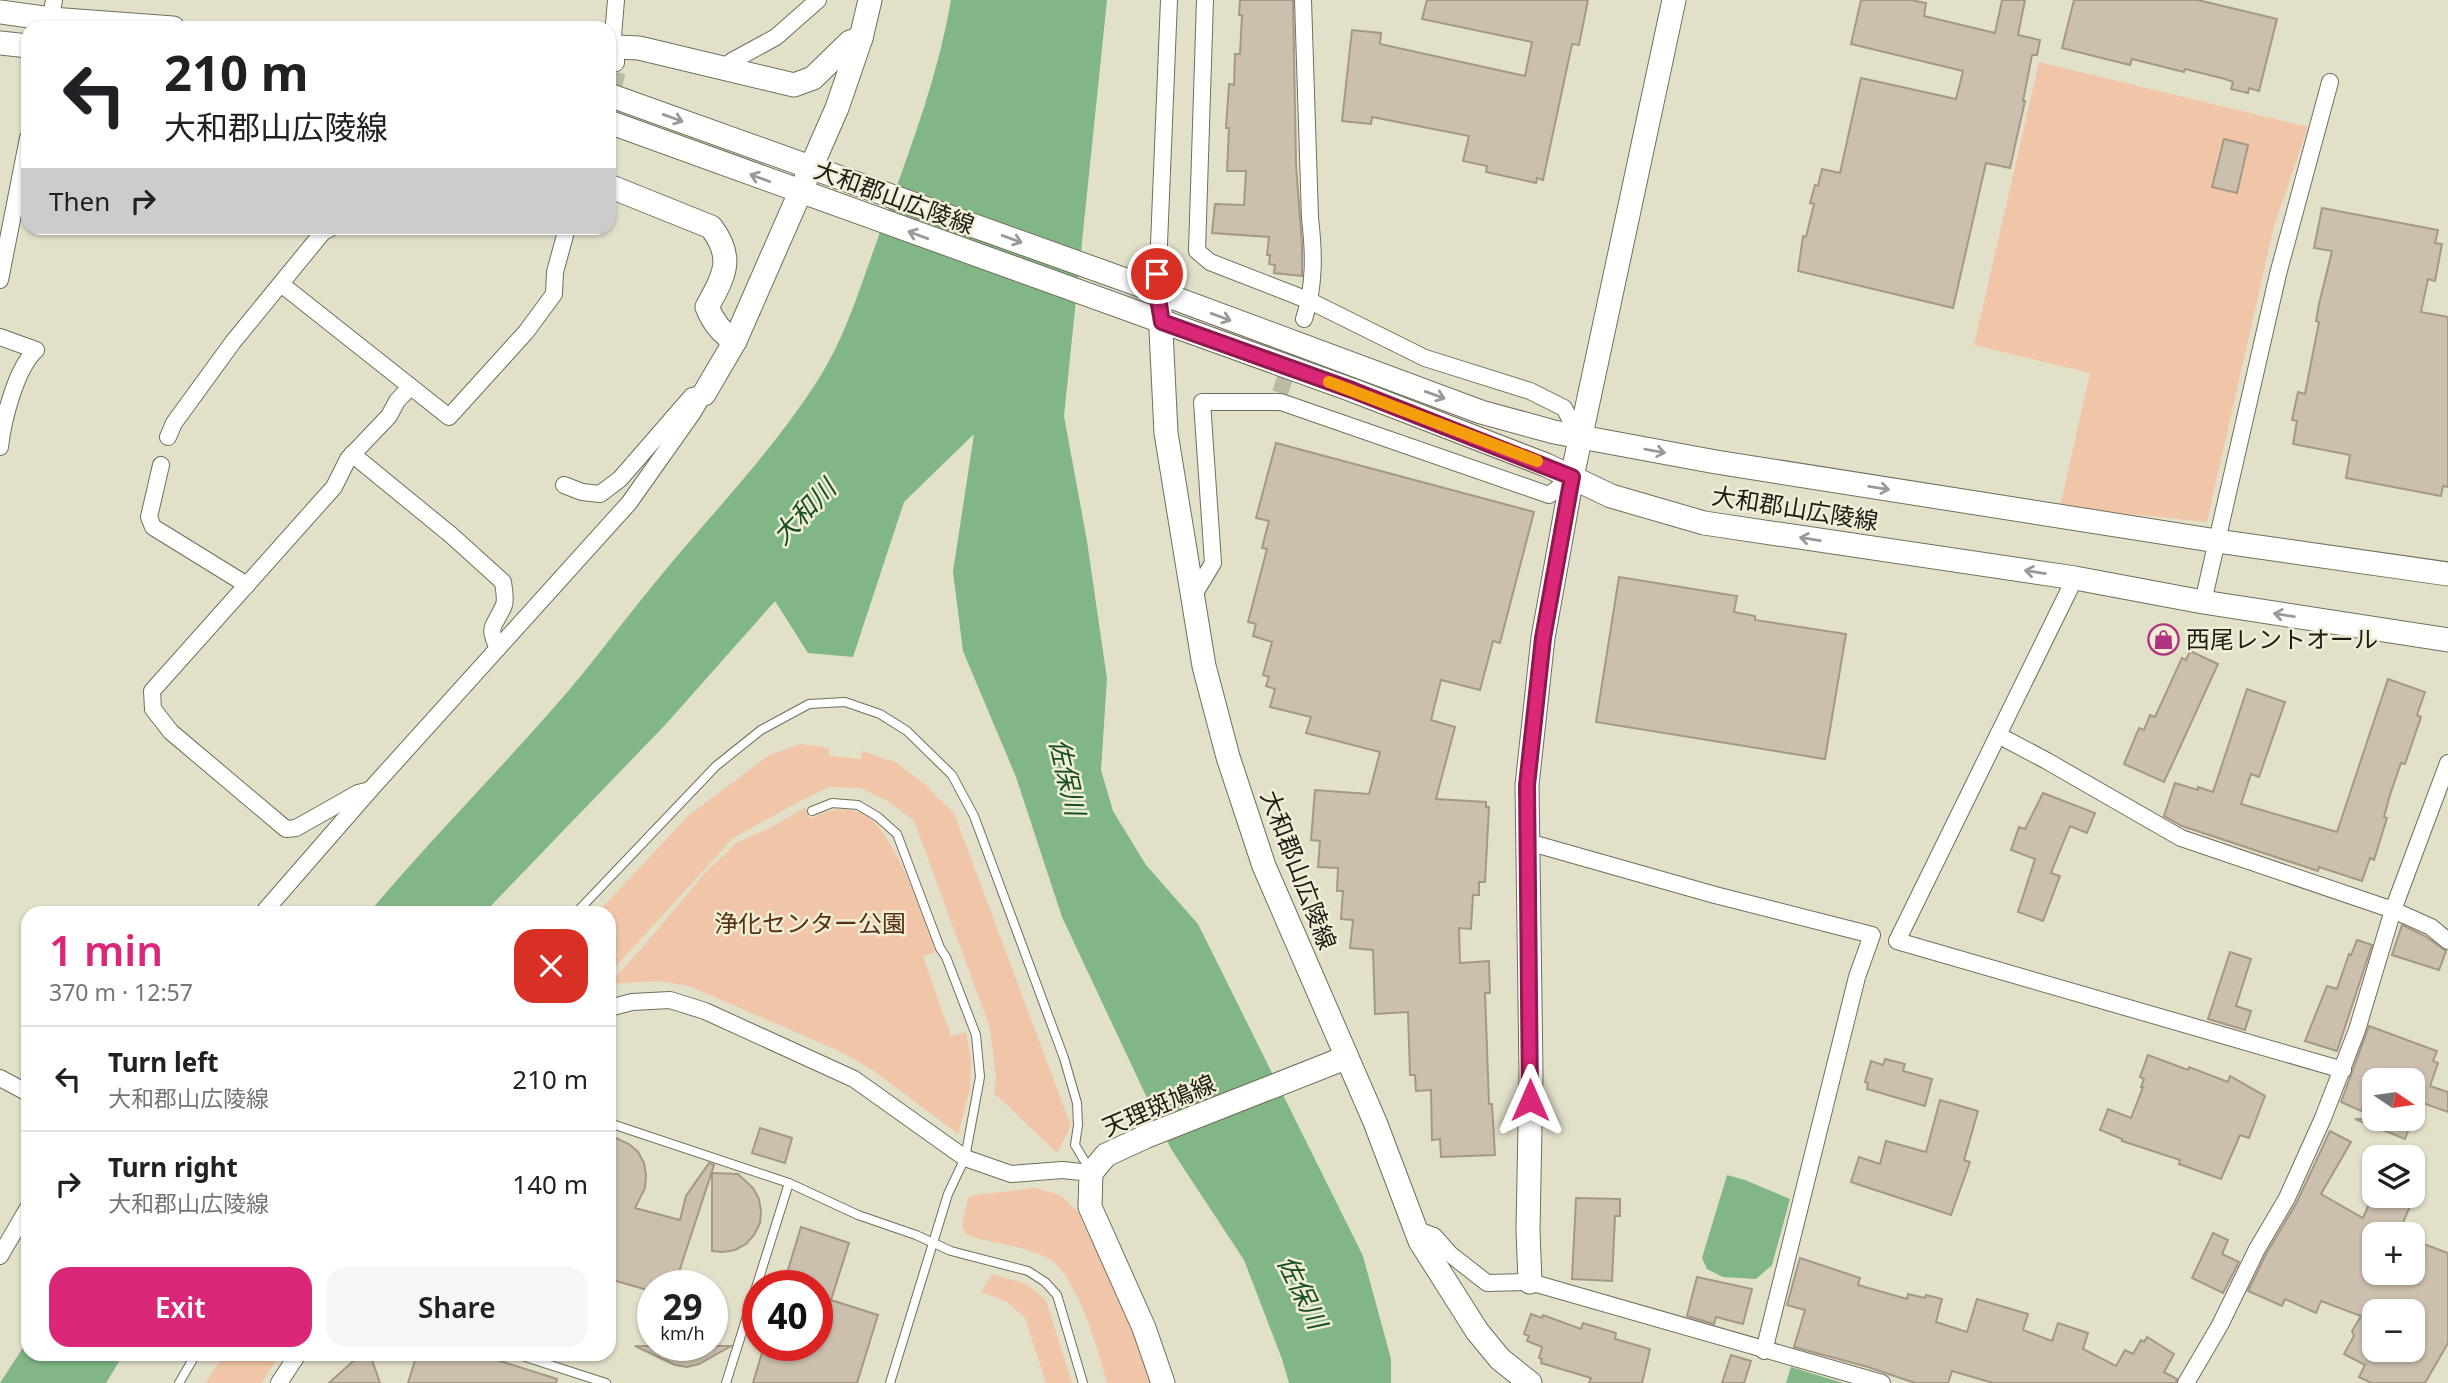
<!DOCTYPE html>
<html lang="en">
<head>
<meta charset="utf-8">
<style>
  :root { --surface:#fff; --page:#f6f6f6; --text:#202124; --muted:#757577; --line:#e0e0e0; --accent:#db2777 }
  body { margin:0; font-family:"Noto Sans","Noto Sans JP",sans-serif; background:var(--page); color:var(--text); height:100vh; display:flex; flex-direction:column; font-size:26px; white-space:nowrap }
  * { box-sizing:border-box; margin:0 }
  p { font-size:23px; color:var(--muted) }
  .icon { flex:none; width:38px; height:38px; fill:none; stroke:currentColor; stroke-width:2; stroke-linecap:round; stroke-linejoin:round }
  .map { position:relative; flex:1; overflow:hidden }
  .panel { position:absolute; left:21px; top:906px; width:595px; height:455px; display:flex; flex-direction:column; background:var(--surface); border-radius:21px; box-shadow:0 2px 5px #0004 }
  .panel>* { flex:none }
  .top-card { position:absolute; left:21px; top:21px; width:595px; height:214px; border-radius:21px; box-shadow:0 2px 5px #0004; background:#fff; color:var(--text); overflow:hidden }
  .needle { width:46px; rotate:103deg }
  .controls { position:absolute; left:2362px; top:1068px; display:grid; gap:14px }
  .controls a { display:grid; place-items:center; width:63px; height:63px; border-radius:14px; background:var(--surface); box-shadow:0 2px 5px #0004; font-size:35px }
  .speed { position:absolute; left:637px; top:1270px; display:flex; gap:14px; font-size:35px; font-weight:700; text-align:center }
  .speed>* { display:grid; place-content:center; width:91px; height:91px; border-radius:50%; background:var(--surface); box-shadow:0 2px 5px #0004; line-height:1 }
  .speed small { font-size:18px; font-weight:400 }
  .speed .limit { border:10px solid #d22; background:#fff; color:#111 }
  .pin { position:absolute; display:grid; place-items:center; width:60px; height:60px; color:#fff; margin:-30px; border:4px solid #fff; border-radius:50%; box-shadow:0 2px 7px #0007 }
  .me { position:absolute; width:77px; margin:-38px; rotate:0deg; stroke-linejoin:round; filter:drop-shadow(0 0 5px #0008) }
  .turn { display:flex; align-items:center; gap:24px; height:147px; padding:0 28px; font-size:32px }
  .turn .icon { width:91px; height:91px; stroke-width:2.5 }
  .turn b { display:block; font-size:49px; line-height:60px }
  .then { display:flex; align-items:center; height:66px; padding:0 28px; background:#0003; gap:14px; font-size:26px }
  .round { display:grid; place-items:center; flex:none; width:74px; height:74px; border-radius:21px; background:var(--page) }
  .summary { display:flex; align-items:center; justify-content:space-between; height:119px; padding:0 28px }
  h1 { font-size:42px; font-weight:600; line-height:52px; color:var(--accent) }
  .cta { display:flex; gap:14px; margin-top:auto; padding:14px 28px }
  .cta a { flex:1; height:80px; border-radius:21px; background:var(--accent); color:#fff; font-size:28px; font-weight:600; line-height:80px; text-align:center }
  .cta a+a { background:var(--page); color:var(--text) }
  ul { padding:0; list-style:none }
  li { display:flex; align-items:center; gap:21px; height:105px; padding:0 28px; border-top:2px solid var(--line) }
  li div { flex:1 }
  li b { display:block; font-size:26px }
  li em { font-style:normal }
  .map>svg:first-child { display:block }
</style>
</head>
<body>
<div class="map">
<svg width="2448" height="1383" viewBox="0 0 2448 1383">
  <rect width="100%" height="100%" fill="#e3e0ca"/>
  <!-- green -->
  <g fill="#f1c6a8">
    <path d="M2039,62l269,65 -34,99 -67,296 -147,-15 30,-134 -116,-28z"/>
    <path d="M801,744l28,4v8l32,3 1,-8 33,11 27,20 32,31 117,313 -14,27 -63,-60 2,-16 -6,-49 -76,-207 -26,-20 -28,-13 -31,-1 -29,14 -67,37 -124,136v-60l-12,-1 91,-97 81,-61z"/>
    <path d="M806,807l3,10 3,1c16,-7 29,-12 47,-6 35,12 63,105 77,140l-13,4 28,80 15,-4 5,27 -1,30 -12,45 -84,-63 -33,-19 -152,-66 -31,-5 -49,3 32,-35 63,-75 32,-31 32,-14z"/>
    <path d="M1036,1188l24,7 18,17 62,134 12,37h-45c-9,-33 -30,-110 -61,-126 -22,-10 -51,-14 -74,-20l-7,-4 -3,-9 6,-25 7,-4z"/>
    <path d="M992,1274l35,10 19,16 26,83h-26l-21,-65 -18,-16 -26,-10z"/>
    <path d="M225,1354h54v1l-17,28h-57z"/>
  </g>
  <!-- water -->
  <g fill="#81b686">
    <path d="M951,0h156l-43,416 23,125 20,138 -6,91 12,41 33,54 52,59 165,332 28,103v24h-102l-7,-24 -38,-99 -73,-111 -109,-232 -46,-140 -53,-126 -10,-79 21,-138 -70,68 -51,155 -45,-4 -33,-52 -109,123 -182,189 -116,1c61,-73 127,-139 189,-210 36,-41 67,-84 101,-125 54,-66 114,-127 160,-199 28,-44 42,-93 60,-142 28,-78 59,-156 73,-238z"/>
    <path d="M1727,1175l18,5 45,19 -18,66 -16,14 -33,-2 -16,-8 -5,-11z"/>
    <path d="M28,1340v14l95,1 -17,28h-106z"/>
    <path d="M1791,1367l52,16h-57z"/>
  </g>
  <!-- building -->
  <g fill="#ccbfad" stroke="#a49886" stroke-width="2" fill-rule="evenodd">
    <path d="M1240,0h53l3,165 6,79v32l-28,-3 1,-8 -6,-1 1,-9h-3l2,-18 -57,-4 3,-29 29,1 2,-34h-19l2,-43h-3l3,-44 5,1 1,-31h5l2,-39h-3z"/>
    <path d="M1427,0h161l-9,45 -7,-1 -29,136 -6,-2 -1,5 -50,-11 1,-6 -24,-5 6,-25 -97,-19 -1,7 -29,-3 10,-91 29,3 -1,11 145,32 7,-34 -110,-23z"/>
    <path d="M1861,0h50l15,3 -2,13 71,17 7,-33h23l-7,35 22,5 -3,15h-5l-9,46h2l-15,67 -24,-5 -33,145 -155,-37 5,-35 3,1 8,-33 -4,-1 5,-18 3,1 4,-17 18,4 21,-95 95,21 7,-28 -112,-27z"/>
    <path d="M2074,0h124l79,19 -18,72 -10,-3 -1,5 -17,-4 2,-7 -8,-3 -40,-10 -1,3 -52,-13 -2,6 -68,-17z"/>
    <path d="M2224,139l24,6 -11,48 -25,-6z"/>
    <path d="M2322,208l116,22 -3,13 7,1 -7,37 -7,-2 -7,33 27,5v170l-5,-1 -2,10 -95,-18 4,-23 -57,-11 4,-23 -5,-1 6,-28 7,2 14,-72 -3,-1 3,-17 13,-53 -18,-3z"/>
    <path d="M1276,443l258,69 -34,131 -7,-2 -13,49 -39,-10 -10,40 24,7 -19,72 50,3v5h3l-4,75h-6v13h-6l-2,34 -12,-1 1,35 29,-2 1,32h-5l4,111h3l3,51 -54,2 -1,-18 -8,1 -1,-50 -15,1 -1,-16h-5l-2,-63 -33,2 -2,-64 -23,-2 3,-28 -12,-1 2,-28h-6l1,-23 -20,-1 2,-26 -9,-1 4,-50 54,4 11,-42 -74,-19 5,-16 -41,-10 5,-18 -9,-3 3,-9 -6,-2 9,-33 -19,-6 3,-12 -8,-2 19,-73 -5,-1 7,-27 -13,-3z"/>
    <path d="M1619,577l118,19 -3,16 21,4v4l91,14 -21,125 -229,-37z"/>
    <path d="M2190,651l28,13 -54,118 -40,-18 15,-36 5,2 6,-15 5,2 27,-59 4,2z"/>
    <path d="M2388,679l37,13 -8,23 4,2 -16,47 -4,-1 -11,32 -6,22 3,1 -13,42 -4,-2 -8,23 -43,-14 -1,4 -136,-45 -18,-10 11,-33 23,7v-3l15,5 34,-103 38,13 -26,75 -8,-3 -10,30 96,28z"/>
    <path d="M2043,793l52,20 -8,20 -17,-7 -19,47 9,3 -17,45 -25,-9 17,-53 -24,-9 8,-23 6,2z"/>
    <path d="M2402,925l23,11 21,15 -7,19 -47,-15z"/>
    <path d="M2357,940l15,5 -35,106 -32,-10 22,-55 10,3 12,-35 2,1z"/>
    <path d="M2230,952l21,7 -15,47 15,5 -6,19 -37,-11z"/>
    <path d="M2369,1026l68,25 -4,10 5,2 -8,23 18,6v20l-25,-9 -8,22 -2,-7 -8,21 -50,-20 58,-1v-38h-39l-13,31 -20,-9z"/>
    <path d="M2148,1055l40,15 1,-3 39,15 2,-6 35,20 -16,42 -9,-3 -19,44 -42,-15 1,-4 -58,-19v-2l-22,-9 8,-21 23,9 12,-31h-2l3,-8 -4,-2z"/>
    <path d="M1885,1059l20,5 -2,7 29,8 -7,27 -58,-17 1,-6 -3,-1 6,-21 12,4z"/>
    <path d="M1940,1100l38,11 -14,49 6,2 -19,53 -100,-33 8,-25 21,7 6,-23 40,11z"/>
    <path d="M760,1128l32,10 -7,25 -33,-10z"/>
    <path d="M2330,1131l21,11 -30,52 42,24 12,-28v5h40l-17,39h-23v38h38v-32l35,13v90l-23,40h-54l-12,-6 6,-12 -21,-11 10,-18 -2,-5 9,-15 -40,-15 -5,12 -31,-14 -3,7 -34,-15 18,-37 31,-52zM2375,1311h38v38h-38z"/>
    <path d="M609,1135l20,9 9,8 6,11 2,12 -1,13 -10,20 45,12 6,-24 23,-33 5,2 -36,110 -19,11h-6l-2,5 -42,-12z"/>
    <path d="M712,1173l26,1 15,14 6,11 2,12 -1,12 -6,12 -8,9 -11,6 -12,2 -11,-1z"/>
    <path d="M1576,1198l44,1v17h-5l-3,65 -40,-2z"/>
    <path d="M801,1227l48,16 -18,57 47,15 -21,68h-104l11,-37h53v-60h-34z"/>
    <path d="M2213,1233l15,7 -6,14 17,8 -16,31 -31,-15z"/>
    <path d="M1800,1258l60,20 -2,7 49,14 1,-5 17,4 1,-3 16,4 -6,23 31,10 10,-33 51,15 -5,16 29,11 6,-18 30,10 -5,16 33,17 9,-16 8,4 8,-14 3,2 3,-5 27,17 -10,18 13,7 -1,4h-183l-41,-12 -4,12h-33l-47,-16 -74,-20 11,-37 -18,-5z"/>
    <path d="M1697,1277l55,12 -9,35 -27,-7 -2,7 -27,-8z"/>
    <path d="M1531,1314l11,4 1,-3 38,14 2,-6 33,10 -1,6 35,10 -8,34h-53l2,-5 -50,-15 1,-4 -3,-1 3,-11 -15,-6 2,-5 -5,-2z"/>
    <path d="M635,1346h96l-32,18 -12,3 -12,-2z"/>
    <path d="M361,1354h9l10,29h-51z"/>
    <path d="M417,1354h61l79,25 -1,4h-148z"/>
    <path d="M1731,1355l20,6 -7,22h-22z"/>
  </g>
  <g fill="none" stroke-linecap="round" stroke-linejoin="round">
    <!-- street-tunnel -->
    <path stroke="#bcb9a6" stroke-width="16" stroke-dasharray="16 8" stroke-linecap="butt" d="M1280,393l24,-74"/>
    <!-- secondary-tunnel -->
    <path stroke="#bcb9a6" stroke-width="23" stroke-dasharray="23 11" stroke-linecap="butt" d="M609,94l7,-31"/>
    <defs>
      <g id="lane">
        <path d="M812,811l20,-8 26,2 20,12 19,17 43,114 6,9 30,78 4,42 -15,81 -17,36 -58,189"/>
        <path d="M575,914l141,-148 45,-36 48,-26 36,-2 35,12 27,17 45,44 22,41 90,242 13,45 1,22 -3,20 15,25"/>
        <path d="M609,1123l180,60 69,32 58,20 35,16 77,20 17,11 12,13 26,88"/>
        <path d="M516,1354l90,29"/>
        <path d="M179,1383l17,-29"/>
        <path d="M726,1383l63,-200"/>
      </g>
      <g id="street">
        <path d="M616,0l-3,36 3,11v16"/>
        <path d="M1205,0l-8,251 13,11 100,39 115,57 105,33 34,17 16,29"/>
        <path d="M1303,0l7,218c4,34 5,68 -6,101"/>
        <path d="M49,28l5,-28"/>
        <path d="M724,68l8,-7 44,-24 42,-37"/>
        <path d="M0,280l28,-142"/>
        <path d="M281,284l168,133 77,-85 28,-38 1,-22 12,-44"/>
        <path d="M1157,293l12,-293"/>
        <path d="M0,337l36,13c-20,18 -33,70 -36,97"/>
        <path d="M168,437l6,-14 59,-81 90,-110 8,-4"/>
        <path d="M352,454l99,81 52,47c1,8 3,17 1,23 -9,22 -18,20 -6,43"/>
        <path d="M161,465l-12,52 4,10 94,58"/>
        <path d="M564,485l18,7 18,2 20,-15 72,-83 9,-2"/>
        <path d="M2075,578l-178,363 446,129"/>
        <path d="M1192,598l21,-35 -11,-161h79l268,93 23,-18"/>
        <path d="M2203,602l75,-328 52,-192"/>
        <path d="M1998,735l49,26 134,77 212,72 38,17 17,14"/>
        <path d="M370,790l-12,3 -62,35 -10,1 -115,-97 -18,-23 -1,-18 182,-204 14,-28 41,-43 8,-15 13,-14"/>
        <path d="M1528,842l187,53 157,40 -15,42 -93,374"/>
        <path d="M262,914l108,-124 259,-287 63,-89 12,-20"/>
        <path d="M609,1008l23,-6 38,-2 35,11 149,68 111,79 46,16 51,-4 29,3"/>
        <path d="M0,1078l28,15"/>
        <path d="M1415,1229l19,7 16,18 37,29 43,-1 352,101"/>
        <path d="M0,1256l28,-48"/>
        <path d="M279,1383l19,-29"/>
        <path d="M2186,1383l34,-58 37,-76 30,-51 36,-80 34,-88 36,-120 55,-147"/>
      </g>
      <g id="secondary">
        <path d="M0,12l51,7 122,9"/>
        <path d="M0,43l28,3"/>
        <path d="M616,47l23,1 155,37 19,-7 37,-36 11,-4"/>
        <path d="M609,95l525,188 347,129 73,20 162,30 501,79 231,33"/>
        <path d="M609,122l743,268 194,75 65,31 93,27 371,55 128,24 245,38"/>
        <path d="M609,186l102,41c24,31 13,49 -4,80 6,15 14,26 28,34"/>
        <path d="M1160,310l6,123 38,233 24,91 36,109 111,256 45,119 57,90 23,28 30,24"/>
        <path d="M704,394l31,-53 102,-233 24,-70 9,-38"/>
        <path d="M1530,1282l-2,-52 3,-156 -4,-289 16,-147 29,-161 102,-477"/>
        <path d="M1163,1383l-19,-55 -54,-121 1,-34 15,-18 41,-19 198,-78"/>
      </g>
    </defs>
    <!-- lane casing -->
    <use href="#lane" stroke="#716e5b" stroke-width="10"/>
    <!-- street casing -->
    <use href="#street" stroke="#716e5b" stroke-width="18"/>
    <!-- secondary casing -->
    <use href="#secondary" stroke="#716e5b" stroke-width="25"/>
    <!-- lane -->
    <use href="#lane" stroke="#fff" stroke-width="8"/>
    <!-- street -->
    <use href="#street" stroke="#fff" stroke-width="16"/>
    <!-- secondary -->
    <use href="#secondary" stroke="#fff" stroke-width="23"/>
  </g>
  <!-- one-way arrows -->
  <defs><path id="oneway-shaft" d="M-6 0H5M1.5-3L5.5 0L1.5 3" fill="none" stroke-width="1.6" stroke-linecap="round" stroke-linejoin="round" transform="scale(1.75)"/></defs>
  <g stroke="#9a9996">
    <use href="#oneway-shaft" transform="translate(673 118) rotate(20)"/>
    <use href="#oneway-shaft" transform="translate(760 178) rotate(-160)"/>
    <use href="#oneway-shaft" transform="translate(918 235) rotate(-160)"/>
    <use href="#oneway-shaft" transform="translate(1012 239) rotate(20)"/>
    <use href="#oneway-shaft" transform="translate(1221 317) rotate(20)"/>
    <use href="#oneway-shaft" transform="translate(1435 395) rotate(20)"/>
    <use href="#oneway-shaft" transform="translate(1655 451) rotate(10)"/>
    <use href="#oneway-shaft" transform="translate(1879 488) rotate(9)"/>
    <use href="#oneway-shaft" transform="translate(1810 539) rotate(-171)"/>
    <use href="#oneway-shaft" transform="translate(2035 572) rotate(-171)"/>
    <use href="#oneway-shaft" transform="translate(2284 615) rotate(-171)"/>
  </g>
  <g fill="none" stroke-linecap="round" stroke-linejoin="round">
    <defs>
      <path id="route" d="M1157,274v19l5,29 190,68 220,87 -29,161 -16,147 3,315"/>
    </defs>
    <!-- route casing -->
    <use href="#route" stroke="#8e194d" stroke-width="18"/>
    <!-- route -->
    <use href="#route" stroke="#db2777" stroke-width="12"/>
    <!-- slow -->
    <path stroke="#f59e0b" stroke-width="12" d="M1329,382l208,79"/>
  </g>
  <!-- icons -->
  <defs>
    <symbol id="shop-ring" viewBox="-11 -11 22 22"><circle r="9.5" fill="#f0eed7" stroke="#b1327e" stroke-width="1.5"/><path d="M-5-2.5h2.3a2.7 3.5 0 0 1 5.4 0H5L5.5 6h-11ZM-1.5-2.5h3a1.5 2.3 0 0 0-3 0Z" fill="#b1327e"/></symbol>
  </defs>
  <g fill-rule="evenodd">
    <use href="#shop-ring" x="2146" y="622" width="35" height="35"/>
  </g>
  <g text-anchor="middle" stroke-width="5" stroke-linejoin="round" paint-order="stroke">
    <!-- street labels -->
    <g font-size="24" fill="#1e1d15" stroke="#f0eed7">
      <text transform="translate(894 198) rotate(20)" y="8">大和郡山広陵線</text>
      <text transform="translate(1795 509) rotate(9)" y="8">大和郡山広陵線</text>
      <text transform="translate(1298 870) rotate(69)" y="8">大和郡山広陵線</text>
      <text transform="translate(1159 1106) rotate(-23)" y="8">天理斑鳩線</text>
    </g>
    <!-- poi labels -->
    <g font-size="24" fill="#1e1d15" stroke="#f0eed7" text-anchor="start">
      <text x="2186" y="648">西尾レントオール</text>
    </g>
    <!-- park labels -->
    <g font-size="24" fill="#573011" stroke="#f0eed7">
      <text x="810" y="932">浄化センター公園</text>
    </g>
    <!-- water labels -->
    <g font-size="26" font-style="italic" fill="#164e20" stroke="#f0eed7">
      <text transform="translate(804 512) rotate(-46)" y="9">大和川</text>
      <text transform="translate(1067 777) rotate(77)" y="9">佐保川</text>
      <text transform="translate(1302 1292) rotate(64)" y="9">佐保川</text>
    </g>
  </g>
</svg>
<div class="controls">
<a><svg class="needle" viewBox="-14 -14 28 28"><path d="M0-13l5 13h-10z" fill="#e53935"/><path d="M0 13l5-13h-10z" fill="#757577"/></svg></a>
<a><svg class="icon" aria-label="layers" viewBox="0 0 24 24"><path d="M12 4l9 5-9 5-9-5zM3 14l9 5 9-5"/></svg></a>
<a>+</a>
<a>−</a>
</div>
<div class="speed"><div>29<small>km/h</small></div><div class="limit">40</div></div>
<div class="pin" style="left:1157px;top:274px;background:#d93025"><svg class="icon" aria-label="arrive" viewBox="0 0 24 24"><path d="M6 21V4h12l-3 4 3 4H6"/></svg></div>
<svg class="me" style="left:1530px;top:1100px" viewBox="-20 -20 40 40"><path d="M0-17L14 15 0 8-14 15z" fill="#db2777" stroke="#fff" stroke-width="4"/></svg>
<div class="top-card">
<div class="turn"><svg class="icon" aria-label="left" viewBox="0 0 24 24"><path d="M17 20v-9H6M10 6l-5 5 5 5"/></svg><div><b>210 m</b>大和郡山広陵線</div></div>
<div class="then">Then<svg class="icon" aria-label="right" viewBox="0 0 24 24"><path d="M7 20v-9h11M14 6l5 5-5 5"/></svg></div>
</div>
<section class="panel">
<div class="summary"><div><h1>1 min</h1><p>370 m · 12:57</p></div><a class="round" style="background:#d93025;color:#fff"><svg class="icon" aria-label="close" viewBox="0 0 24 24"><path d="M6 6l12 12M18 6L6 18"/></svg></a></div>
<ul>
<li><svg class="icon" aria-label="left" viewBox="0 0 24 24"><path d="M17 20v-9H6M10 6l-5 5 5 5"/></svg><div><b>Turn left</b><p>大和郡山広陵線</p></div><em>210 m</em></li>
<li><svg class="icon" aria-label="right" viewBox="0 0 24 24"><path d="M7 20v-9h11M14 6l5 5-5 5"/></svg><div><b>Turn right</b><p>大和郡山広陵線</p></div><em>140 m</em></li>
</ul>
<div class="cta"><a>Exit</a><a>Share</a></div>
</section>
</div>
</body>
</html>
